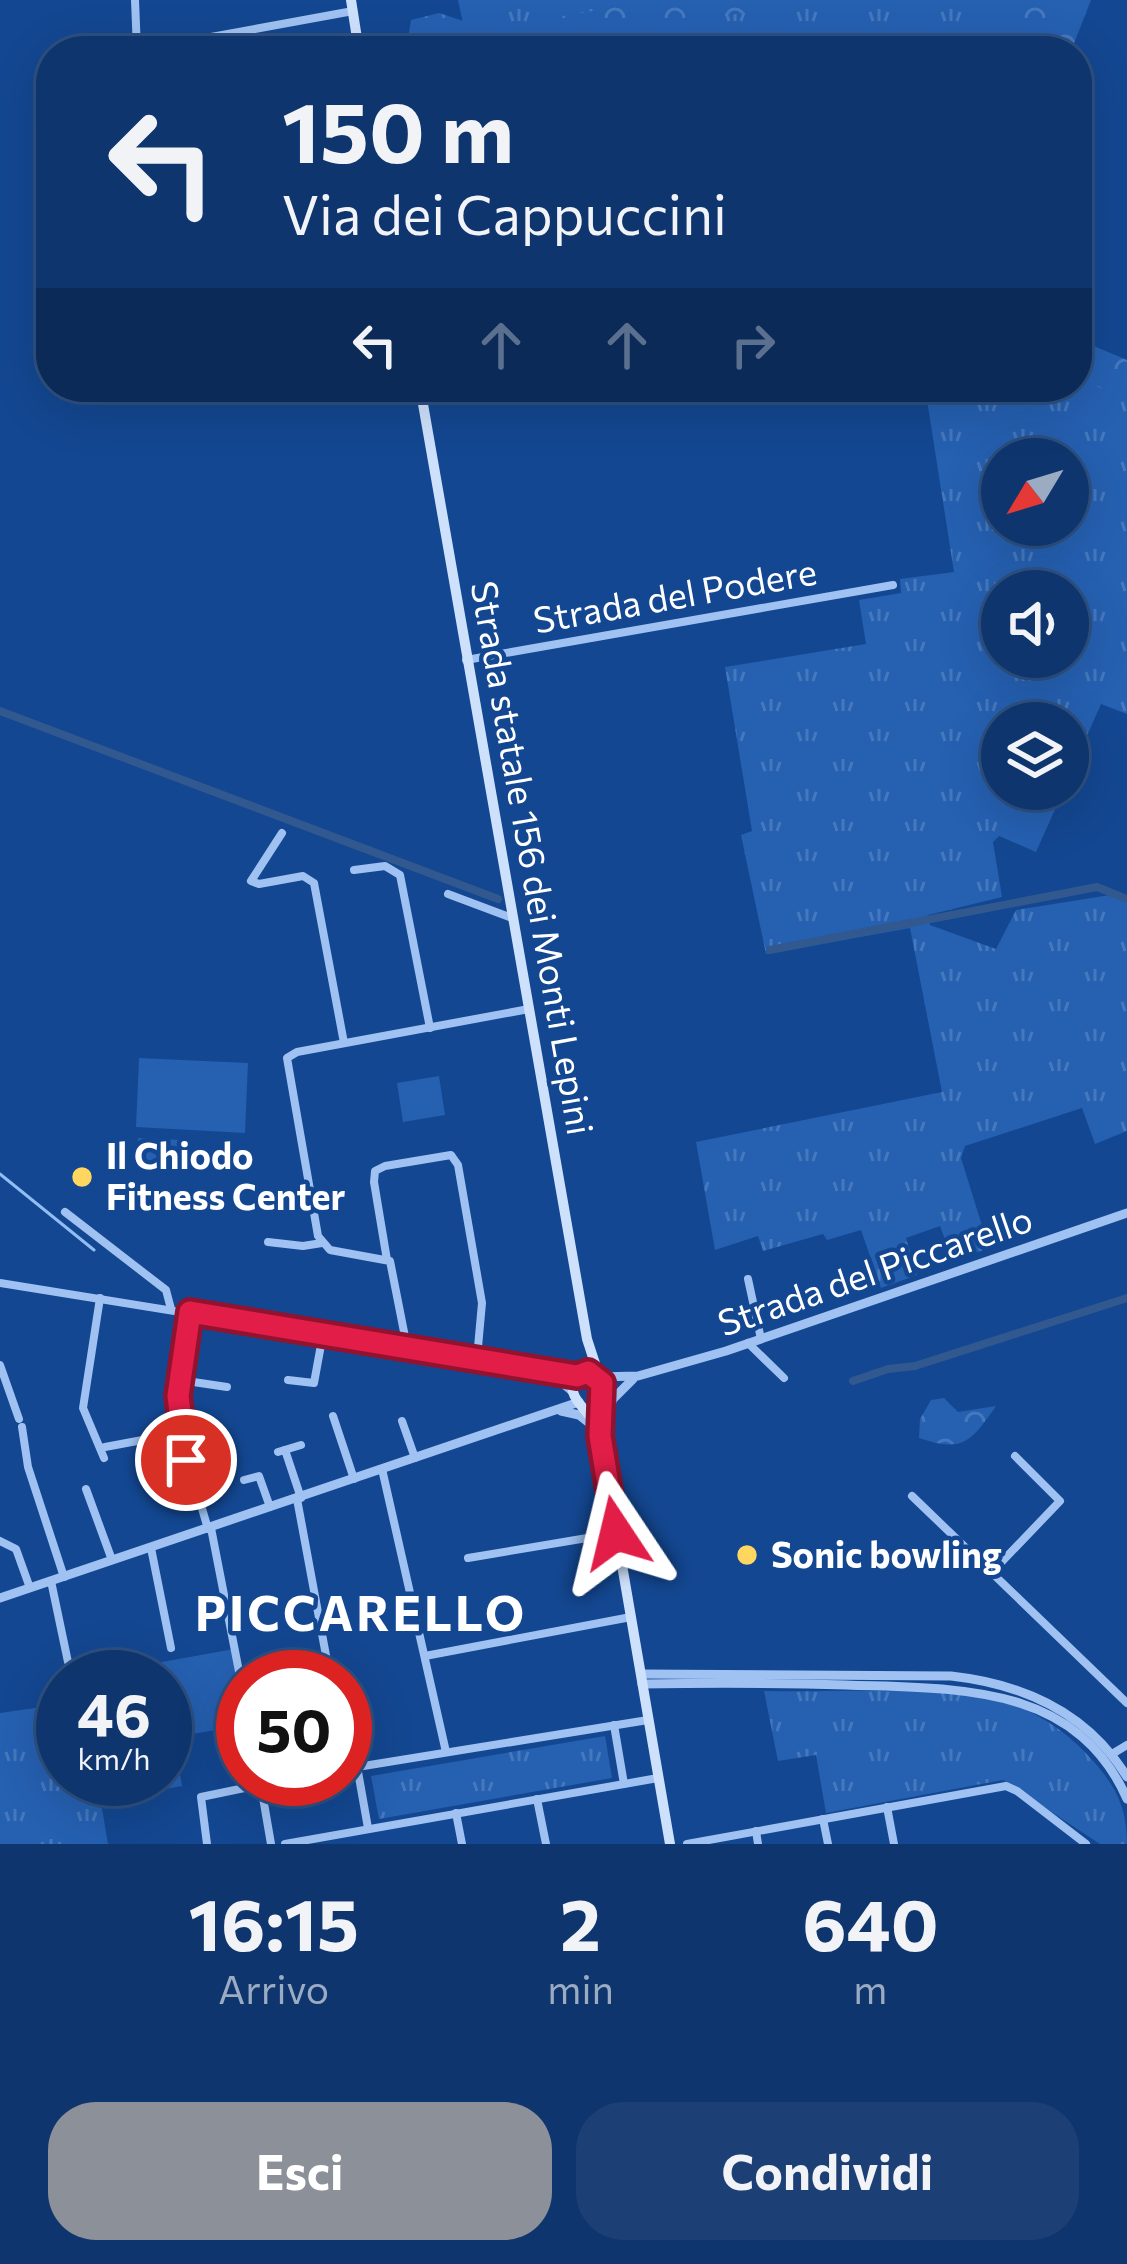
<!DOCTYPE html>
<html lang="it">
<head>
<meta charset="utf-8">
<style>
  :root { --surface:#0e356d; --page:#1c4075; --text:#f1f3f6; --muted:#9babc2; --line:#2e5080; --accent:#8c9099 }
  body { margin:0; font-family:Commissioner,sans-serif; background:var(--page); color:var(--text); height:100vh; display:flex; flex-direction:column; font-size:45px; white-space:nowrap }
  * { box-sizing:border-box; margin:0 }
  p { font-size:39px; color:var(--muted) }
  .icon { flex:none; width:66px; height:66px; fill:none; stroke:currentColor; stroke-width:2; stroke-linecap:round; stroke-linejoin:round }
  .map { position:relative; height:1844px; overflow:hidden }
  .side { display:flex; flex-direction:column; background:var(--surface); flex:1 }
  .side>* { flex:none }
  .banner { position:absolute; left:36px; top:36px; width:1056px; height:366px; border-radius:48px; box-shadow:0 12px 48px #0002,0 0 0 3px var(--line); background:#0e356d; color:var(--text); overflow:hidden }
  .needle { width:78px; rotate:232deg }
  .controls { position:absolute; left:981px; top:438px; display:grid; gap:24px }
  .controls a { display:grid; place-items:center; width:108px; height:108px; border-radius:50%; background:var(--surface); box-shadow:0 12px 48px #0002,0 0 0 3px var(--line); font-size:60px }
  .speed { position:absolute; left:36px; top:1650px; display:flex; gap:24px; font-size:60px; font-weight:700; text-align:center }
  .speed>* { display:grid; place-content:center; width:156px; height:156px; border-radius:50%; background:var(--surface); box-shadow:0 12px 48px #0002,0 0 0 3px var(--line); line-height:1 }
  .speed small { font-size:30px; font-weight:400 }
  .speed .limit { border:18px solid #d22; background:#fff; color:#111 }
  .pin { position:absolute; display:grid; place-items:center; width:102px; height:102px; color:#fff; margin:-51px; border:6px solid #fff; border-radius:50%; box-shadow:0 3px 12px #0007 }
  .me { position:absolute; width:132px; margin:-66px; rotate:350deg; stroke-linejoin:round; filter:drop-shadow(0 0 9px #0008) }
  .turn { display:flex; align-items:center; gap:42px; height:252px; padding:0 48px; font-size:54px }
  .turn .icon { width:156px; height:156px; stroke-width:2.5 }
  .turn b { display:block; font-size:84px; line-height:102px }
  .lanes { display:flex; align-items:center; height:114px; padding:0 48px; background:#0003; justify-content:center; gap:60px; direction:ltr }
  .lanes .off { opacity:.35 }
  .eta { display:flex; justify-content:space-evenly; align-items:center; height:204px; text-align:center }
  .eta b { font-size:72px; font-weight:700; line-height:84px }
  .action { display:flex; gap:24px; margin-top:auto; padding:24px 48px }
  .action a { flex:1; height:138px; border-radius:48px; background:var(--accent); color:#fff; font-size:48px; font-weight:700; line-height:138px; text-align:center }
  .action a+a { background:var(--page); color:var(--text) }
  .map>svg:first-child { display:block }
</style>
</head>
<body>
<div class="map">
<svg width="1127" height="1844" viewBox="0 0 1127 1844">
  <defs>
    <pattern id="grass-tufts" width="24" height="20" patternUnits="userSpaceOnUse" patternTransform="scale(3)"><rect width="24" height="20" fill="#2560b1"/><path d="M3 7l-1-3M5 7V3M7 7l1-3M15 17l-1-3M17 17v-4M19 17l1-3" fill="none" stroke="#4678bd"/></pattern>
    <pattern id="forest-crowns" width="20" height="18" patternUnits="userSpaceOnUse" patternTransform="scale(3)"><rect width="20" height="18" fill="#2560b1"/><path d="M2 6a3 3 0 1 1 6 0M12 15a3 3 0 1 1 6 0" fill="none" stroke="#4678bd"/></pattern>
  </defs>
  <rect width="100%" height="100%" fill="#134791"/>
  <!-- grass -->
  <g fill="url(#grass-tufts)" fill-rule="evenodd">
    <path d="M458,0h595l-23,47 -27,4h-534z"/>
    <path d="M1077,368l50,22v324l-26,-10 -33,75v-56h-66v66h62l-28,63 -37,-16 -6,6 9,55 -74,18 2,10 66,24 20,-39 94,-15 17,7v229l-32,13 -13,-36 -117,38 -4,12 28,90 -36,13 -13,-35 -34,12 11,37 -36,13 -20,-58 -34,10 -4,-6 -60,17 -5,-15 -43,14 -19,-108 246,-50 -32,-164 -144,26 -25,-119 11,-4 -27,-164 141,-23 -7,-44 42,-7 -1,-14 54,-7 -29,-185h152zM1002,459h66v66h-66zM1002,591h66v66h-66z"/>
    <path d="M764,1691c74,2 178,-7 248,14 32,10 60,32 82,57 23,26 33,47 33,82h-27l-97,-64 -177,33 -10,-58 -38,6z"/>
    <path d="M63,1704v75h34l11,65h-108v-131z"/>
    <path d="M605,1736l7,42 -233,41 -8,-43z"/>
  </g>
  <!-- forest -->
  <g fill="url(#forest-crowns)">
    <path d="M656,0h169l-291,46 -2,5h-126l5,-31 28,-7 49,16z"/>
    <path d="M1005,0h86l-20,51h-53z"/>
    <path d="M1077,339l50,21v40l-50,-23z"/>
    <path d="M944,1398l14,14 38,-6c-25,36 -33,47 -77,32l1,-19 11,-19z"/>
  </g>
  <!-- garden -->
  <g fill="#2560b1">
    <path d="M139,1058l109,5 -3,70 -109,-6z"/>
    <path d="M439,1076l6,39 -42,7 -6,-39z"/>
    <path d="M138,1138l44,2 -1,23 -44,-2z"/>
    <path d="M234,1649l9,49v27l-78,14v-62h-70v-3z"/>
    <path d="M175,1747l7,39 -58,10 -3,-17h44v-30z"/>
  </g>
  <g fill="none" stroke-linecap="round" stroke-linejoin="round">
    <!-- stream -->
    <path stroke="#91bdf5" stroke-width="3" d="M0,1174l94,76"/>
    <!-- canal -->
    <g stroke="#31588f" stroke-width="8">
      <path d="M0,711l498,188"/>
      <path d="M770,950l327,-63 30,12"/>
      <path d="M853,1381l35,-12 27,-3 212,-68"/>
    </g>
    <!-- minor -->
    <g stroke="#9fc2f2" stroke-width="8">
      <path d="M135,0l2,50"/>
      <path d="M134,51l219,-40"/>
      <path d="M209,395l43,-8"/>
      <path d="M466,660l427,-75"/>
      <path d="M282,833l-31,48 8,3 44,-8 11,7 30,160"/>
      <path d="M354,870l31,-4 15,9 30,153"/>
      <path d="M448,894l64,24"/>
      <path d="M65,1212l101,78 5,19"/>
      <path d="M268,1242l35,4 19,-3"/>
      <path d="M387,1260l-13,-78 1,-11 10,-5 66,-11 7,10 24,138 -5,55"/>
      <path d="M748,1279l13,60"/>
      <path d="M0,1283l577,93"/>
      <path d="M100,1298l-17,110 21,50"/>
      <path d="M190,1312l-12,84 2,37 28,96"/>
      <path d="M748,1343l36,35"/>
      <path d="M407,1347l-17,-86 -60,-11 -12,-14 -31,-178 10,-6 232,-43"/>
      <path d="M0,1365l19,54"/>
      <path d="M550,1373l20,17"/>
      <path d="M180,1380l47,7"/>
      <path d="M288,1380l26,3 9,-49"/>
      <path d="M333,1416l21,63"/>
      <path d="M402,1421l13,37"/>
      <path d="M22,1427l6,40 36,110"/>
      <path d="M105,1447l75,-14"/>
      <path d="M285,1450l16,48"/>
      <path d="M278,1452l23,-7"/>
      <path d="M382,1469l64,283"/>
      <path d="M244,1480l15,-4 11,31"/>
      <path d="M86,1489l26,71"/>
      <path d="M912,1496l215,207"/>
      <path d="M297,1499l33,178"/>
      <path d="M211,1528l32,164"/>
      <path d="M0,1541l16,8 14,39"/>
      <path d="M151,1548l20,100"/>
      <path d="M468,1558l149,-25"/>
      <path d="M991,1573l69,-72 -45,-45"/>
      <path d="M51,1581l17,81 8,3 37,-6"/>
      <path d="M425,1656l206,-39"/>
      <path d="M614,1725l10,59"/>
      <path d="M1112,1754l15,-9"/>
      <path d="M357,1766l11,62"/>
      <path d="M345,1769l303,-49"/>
      <path d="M260,1780l11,64"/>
      <path d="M537,1799l9,45"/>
      <path d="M887,1807l7,37"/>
      <path d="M456,1813l6,31"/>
      <path d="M823,1819l5,25"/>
      <path d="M756,1831l2,13"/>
      <path d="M207,1844l-6,-47 87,-18"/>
      <path d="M285,1844l373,-66"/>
      <path d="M687,1844l319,-58 11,5 69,53"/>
    </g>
    <!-- tertiary -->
    <g stroke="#9fc2f2" stroke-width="9">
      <path d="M598,1377l40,-1 88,-25 401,-138"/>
      <path d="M561,1411l18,4 14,11"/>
      <path d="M604,1423l9,-24 20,-20"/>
      <path d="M0,1598l579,-196"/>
      <path d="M641,1674l310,2c72,8 137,37 176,101"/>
      <path d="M642,1684c69,-1 136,-1 204,1 108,4 230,-3 281,114"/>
    </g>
    <!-- secondary -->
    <g stroke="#cee1fc" stroke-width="10">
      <path d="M351,0l8,51"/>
      <path d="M420,387l167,952 16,49 -3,49 70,407"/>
      <path d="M580,1374c-21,21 9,34 18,55"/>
    </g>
  </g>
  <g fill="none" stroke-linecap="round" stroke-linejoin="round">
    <defs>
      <path id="route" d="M186,1460l-8,-64 12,-84 387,64 11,-4 14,11 -2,53 16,97"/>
    </defs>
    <!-- route casing -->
    <use href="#route" stroke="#92132f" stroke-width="30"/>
    <!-- route -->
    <use href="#route" stroke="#e11d48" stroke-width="21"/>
  </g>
  <!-- markers -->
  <g fill="#ffd660" stroke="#134791" stroke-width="4.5">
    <circle cx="82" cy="1177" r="12"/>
    <circle cx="747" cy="1555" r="12"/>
  </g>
  <g text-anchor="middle" stroke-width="9" stroke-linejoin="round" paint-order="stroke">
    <!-- street labels -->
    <g font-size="36" fill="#fff" stroke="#134791">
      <text transform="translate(675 596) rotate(-10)" y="13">Strada del Podere</text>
      <text transform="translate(532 858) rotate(80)" y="13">Strada statale 156 dei Monti Lepini</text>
      <text transform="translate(875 1271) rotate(-19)" y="13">Strada del Piccarello</text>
    </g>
    <!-- poi labels -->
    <g font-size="36" font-weight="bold" fill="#fff" stroke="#134791" text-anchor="start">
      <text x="106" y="1169">Il Chiodo<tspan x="106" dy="41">Fitness Center</tspan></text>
      <text x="771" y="1568">Sonic bowling</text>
    </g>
    <!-- district labels -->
    <g font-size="48" font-weight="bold" letter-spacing="3" fill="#fff" stroke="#134791">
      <text x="361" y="1631">PICCARELLO</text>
    </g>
  </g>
</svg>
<div class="controls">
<a><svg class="needle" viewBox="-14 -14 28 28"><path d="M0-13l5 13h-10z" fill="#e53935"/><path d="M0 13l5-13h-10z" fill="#9babc2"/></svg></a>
<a><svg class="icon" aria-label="sound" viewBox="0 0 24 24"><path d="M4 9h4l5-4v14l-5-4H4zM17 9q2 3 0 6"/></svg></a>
<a><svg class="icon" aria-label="layers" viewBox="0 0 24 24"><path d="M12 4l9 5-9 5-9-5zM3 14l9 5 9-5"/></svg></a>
</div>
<div class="speed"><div>46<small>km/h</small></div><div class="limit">50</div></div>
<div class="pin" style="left:186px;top:1460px;background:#d93025"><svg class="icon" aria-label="arrive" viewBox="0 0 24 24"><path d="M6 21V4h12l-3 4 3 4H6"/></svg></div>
<svg class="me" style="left:616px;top:1533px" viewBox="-20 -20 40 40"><path d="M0-17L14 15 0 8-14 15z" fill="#e11d48" stroke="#fff" stroke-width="4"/></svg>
<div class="banner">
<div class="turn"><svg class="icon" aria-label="left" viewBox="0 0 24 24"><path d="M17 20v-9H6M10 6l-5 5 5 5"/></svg><div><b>150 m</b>Via dei Cappuccini</div></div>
<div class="lanes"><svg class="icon" aria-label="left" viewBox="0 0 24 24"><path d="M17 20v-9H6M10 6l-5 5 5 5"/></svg><svg class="icon off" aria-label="ahead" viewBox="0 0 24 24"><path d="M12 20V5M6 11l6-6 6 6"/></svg><svg class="icon off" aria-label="ahead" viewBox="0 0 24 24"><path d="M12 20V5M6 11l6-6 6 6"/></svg><svg class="icon off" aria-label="right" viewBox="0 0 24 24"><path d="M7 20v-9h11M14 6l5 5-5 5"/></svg></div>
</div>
</div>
<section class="side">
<div class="eta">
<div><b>16:15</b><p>Arrivo</p></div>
<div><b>2</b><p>min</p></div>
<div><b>640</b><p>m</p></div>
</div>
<div class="action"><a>Esci</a><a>Condividi</a></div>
</section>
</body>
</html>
